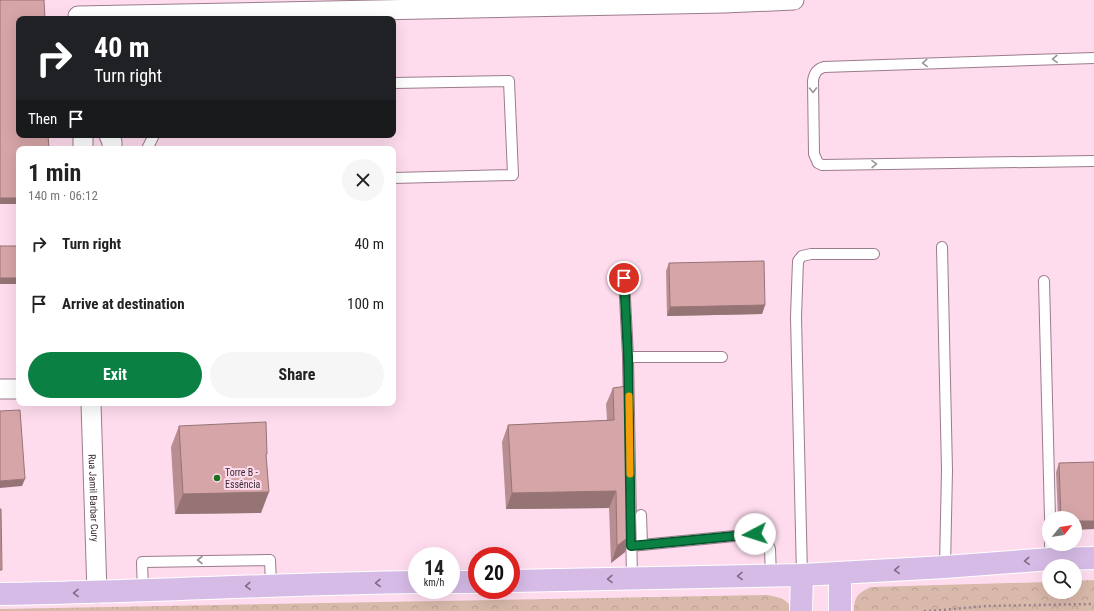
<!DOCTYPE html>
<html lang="en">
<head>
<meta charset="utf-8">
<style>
  :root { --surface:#fff; --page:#f6f6f6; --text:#222; --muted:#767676; --accent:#0b8043 }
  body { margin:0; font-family:"Roboto Condensed",sans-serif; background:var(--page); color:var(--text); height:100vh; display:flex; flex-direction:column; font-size:15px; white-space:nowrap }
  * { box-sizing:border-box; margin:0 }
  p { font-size:13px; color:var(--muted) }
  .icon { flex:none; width:22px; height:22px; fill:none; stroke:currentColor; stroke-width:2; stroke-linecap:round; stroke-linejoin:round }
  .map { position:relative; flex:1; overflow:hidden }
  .sheet { position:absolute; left:16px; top:146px; width:380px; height:260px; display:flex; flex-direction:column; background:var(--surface); border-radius:8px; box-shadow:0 4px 16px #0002 }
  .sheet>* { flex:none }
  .guide { position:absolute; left:16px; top:16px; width:380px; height:122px; border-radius:8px; box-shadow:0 4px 16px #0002; background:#202124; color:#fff; overflow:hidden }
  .needle { width:26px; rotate:60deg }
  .controls { position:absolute; left:1042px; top:511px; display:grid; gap:8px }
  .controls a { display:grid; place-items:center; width:40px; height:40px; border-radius:50%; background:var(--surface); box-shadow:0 4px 16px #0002; font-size:20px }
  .speed { position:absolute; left:408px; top:547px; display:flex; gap:8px; font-size:20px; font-weight:700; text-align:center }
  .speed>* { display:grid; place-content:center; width:52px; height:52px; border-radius:50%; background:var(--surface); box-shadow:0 4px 16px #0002; line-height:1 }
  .speed small { font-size:10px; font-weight:400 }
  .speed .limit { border:6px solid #d22; background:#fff; color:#111 }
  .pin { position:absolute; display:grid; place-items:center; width:34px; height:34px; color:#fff; margin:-17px; border:2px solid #fff; border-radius:50%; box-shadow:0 1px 4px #0007 }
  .me { position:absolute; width:44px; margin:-22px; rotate:265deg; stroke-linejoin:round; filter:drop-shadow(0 0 3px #0008) }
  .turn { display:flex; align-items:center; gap:14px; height:84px; padding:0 12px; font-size:18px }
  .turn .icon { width:52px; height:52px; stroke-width:2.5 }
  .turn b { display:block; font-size:28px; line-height:34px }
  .then { display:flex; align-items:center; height:38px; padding:0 12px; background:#0003; gap:8px; font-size:15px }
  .round { display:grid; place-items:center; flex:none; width:42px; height:42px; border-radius:21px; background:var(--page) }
  .head { display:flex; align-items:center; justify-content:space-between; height:68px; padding:0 12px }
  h1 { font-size:24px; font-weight:700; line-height:30px }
  .button { display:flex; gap:8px; margin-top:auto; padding:8px 12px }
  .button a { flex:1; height:46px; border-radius:24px; background:var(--accent); color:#fff; font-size:16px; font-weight:700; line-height:46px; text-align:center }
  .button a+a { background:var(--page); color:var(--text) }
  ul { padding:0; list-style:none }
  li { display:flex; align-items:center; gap:12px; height:60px; padding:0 12px }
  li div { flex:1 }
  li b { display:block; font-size:15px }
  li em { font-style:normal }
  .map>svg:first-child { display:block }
</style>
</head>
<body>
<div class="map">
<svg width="1094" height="611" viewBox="0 0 1094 611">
  <defs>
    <pattern id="forest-crowns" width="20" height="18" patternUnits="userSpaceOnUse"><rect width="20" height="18" fill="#d9b9aa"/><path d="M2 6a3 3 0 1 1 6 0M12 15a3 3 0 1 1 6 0" fill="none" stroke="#bb9f93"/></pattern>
  </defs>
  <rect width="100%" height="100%" fill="#fedcee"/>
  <!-- forest -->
  <g fill="url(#forest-crowns)">
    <path d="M1094,580v31h-240c0,-14 4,-18 17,-24l178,-5v10h26v-11z"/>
    <path d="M767,595c13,2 20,4 27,16h-794v-2z"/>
  </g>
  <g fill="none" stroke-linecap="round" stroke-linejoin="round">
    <defs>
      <g id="service">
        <path d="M1094,58l-270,9c-7,2 -10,6 -11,14l1,73 4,9 4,2 272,-4"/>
        <path d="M393,83l116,-2 4,94 -120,3"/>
        <path d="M147,149l7,-14"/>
        <path d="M942,247l5,223 -2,97"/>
        <path d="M624,278l4,79 4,222"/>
        <path d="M1044,281l6,237"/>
        <path d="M628,357h94"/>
        <path d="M641,515l1,30"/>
        <path d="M1050,544l1,15"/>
        <path d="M631,546l124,-12 9,3 6,12 1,27"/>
        <path d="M802,575l-6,-258 2,-56 4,-5 9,-2h63"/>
        <path d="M143,591l-1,-29 128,-2 1,25"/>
      </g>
      <g id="minor">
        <path d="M78,16l646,-13 70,-3"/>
        <path d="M83,135v14"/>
        <path d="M109,135l3,7v7"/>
        <path d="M0,389h19"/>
        <path id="s1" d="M91,403l6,190"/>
      </g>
      <g id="primary">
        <path d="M511,581l291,-6 143,-8 106,-8 43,-1"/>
        <path d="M451,582h26"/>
        <path d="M0,594c139,-2 278,-10 417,-12"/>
        <path d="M801,611l1,-36"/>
        <path d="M840,611v-38"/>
      </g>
    </defs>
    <!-- service casing -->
    <use href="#service" stroke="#9a7c8c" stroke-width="12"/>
    <!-- minor casing -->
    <use href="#minor" stroke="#9a7c8c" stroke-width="21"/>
    <!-- primary casing -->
    <use href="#primary" stroke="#fff" stroke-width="24"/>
    <!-- path -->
    <path stroke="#99828e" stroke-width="2.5" stroke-dasharray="2 3" stroke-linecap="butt" d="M924,611l18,-1 44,-4 108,-2"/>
    <!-- service -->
    <use href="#service" stroke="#fff" stroke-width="10"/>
    <!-- minor -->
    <use href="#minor" stroke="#fff" stroke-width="19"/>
    <!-- primary -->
    <use href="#primary" stroke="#d6bbe6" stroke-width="22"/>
  </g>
  <!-- wall -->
  <g fill="#b88e90">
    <path d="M669,263l96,42 -3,9 -95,2 -1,-45z"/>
    <path d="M613,388l12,164 -14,11 -2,-55 -103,1 -4,-67 6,-17 99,-5 -1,-16z"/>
    <path d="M179,426l87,31 -5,56 -86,1 -4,-67z"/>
    <path d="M1059,463l16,55h-17l-2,-46z"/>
  </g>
  <!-- shaded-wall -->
  <g fill="#967475">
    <rect x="0" y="198" width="19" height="6"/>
    <rect x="0" y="278" width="19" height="6"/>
    <path d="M765,305l-3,9 -95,2 3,-9z"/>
    <path d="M25,479l-3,7 -22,2v-7z"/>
    <path d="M616,491l-7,17 -103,1 6,-16z"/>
    <path d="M269,492l-8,21 -86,1 8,-20z"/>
    <path d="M1075,521h19v8l-19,1z"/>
    <path d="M631,535l-6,17 -14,11 6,-17z"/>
  </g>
  <!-- building -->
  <g fill="#d6a5a7" stroke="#967475">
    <path d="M0,0h44l1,19h-26v116h29l1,14h-30v49h-19z"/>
    <rect x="0" y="246" width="19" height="32"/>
    <path d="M764,261l1,44 -95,2 -1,-44z"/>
    <path d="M627,386l2,41 2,108 -14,11 -1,-55 -104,2 -4,-68 106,-5 -1,-32z"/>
    <path d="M20,410l5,69 -25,2v-70z"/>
    <path d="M266,422l1,32h-1l3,38 -86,2 -4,-68z"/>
    <path d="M1094,462v59h-19v-3h-14l-2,-55z"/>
    <path d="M0,509h1l1,61h-2z"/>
  </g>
  <!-- one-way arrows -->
  <defs><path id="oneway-chevron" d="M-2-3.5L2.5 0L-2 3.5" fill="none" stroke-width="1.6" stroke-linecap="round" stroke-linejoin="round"/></defs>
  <g stroke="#9c9598">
    <use href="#oneway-chevron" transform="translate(1055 59) rotate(178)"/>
    <use href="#oneway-chevron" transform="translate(925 63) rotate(178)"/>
    <use href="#oneway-chevron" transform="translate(813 90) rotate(89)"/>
    <use href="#oneway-chevron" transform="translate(874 164) rotate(-1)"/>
    <use href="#oneway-chevron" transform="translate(200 560) rotate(180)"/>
  </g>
  <g stroke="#7f6c83">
    <use href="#oneway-chevron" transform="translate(1027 561) rotate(176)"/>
    <use href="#oneway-chevron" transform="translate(897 570) rotate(177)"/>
    <use href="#oneway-chevron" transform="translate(740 576) rotate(179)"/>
    <use href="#oneway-chevron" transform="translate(610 579) rotate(179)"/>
    <use href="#oneway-chevron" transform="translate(378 583) rotate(179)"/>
    <use href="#oneway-chevron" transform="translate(248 586) rotate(177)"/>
    <use href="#oneway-chevron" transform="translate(76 593) rotate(179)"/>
  </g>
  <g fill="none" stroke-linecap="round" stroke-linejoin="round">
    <defs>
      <path id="route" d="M624,278l4,79 3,189 124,-12"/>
    </defs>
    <!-- route casing -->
    <use href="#route" stroke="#07532c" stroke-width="10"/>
    <!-- route -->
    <use href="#route" stroke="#0b8043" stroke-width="7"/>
    <!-- slow -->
    <path stroke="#f59e0b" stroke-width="7" d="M629,396l1,78"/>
  </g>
  <!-- markers -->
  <circle fill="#19711c" stroke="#fedcee" stroke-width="1.5" cx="217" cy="478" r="4"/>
  <g text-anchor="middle" stroke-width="4" stroke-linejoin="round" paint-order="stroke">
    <!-- poi labels -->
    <g font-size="10" fill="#382b32" stroke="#fedcee" text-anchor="start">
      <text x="225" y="476">Torre B -<tspan x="225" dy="12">Essência</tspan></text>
    </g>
    <!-- street labels -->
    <g font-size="10" fill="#382b32" stroke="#fedcee">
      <text dy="4" stroke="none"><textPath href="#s1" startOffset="95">Rua Jamil Barbar Cury</textPath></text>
    </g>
  </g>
</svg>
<div class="controls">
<a><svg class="needle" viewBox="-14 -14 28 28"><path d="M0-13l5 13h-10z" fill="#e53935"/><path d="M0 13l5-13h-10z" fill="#767676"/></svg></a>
<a><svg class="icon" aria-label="search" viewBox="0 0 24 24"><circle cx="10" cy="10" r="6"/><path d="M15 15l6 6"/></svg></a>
</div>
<div class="speed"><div>14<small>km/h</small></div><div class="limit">20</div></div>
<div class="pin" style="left:624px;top:278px;background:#d93025"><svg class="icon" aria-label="arrive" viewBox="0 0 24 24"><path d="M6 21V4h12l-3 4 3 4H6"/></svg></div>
<svg class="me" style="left:755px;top:534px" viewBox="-20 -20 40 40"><circle r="19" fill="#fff"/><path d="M0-13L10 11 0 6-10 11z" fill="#0b8043"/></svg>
<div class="guide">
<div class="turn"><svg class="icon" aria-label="right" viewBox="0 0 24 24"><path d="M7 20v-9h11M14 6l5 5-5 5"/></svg><div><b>40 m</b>Turn right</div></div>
<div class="then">Then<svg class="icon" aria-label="arrive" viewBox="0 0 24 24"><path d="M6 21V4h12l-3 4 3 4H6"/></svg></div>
</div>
<section class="sheet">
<div class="head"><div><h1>1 min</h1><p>140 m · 06:12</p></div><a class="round"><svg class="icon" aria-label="close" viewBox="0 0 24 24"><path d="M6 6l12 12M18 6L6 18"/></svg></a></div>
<ul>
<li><svg class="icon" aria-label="right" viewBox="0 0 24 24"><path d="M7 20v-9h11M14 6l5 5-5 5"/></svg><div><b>Turn right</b></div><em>40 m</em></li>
<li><svg class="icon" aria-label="arrive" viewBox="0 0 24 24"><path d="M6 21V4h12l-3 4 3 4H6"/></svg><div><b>Arrive at destination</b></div><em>100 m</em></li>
</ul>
<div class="button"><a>Exit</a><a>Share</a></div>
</section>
</div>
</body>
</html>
